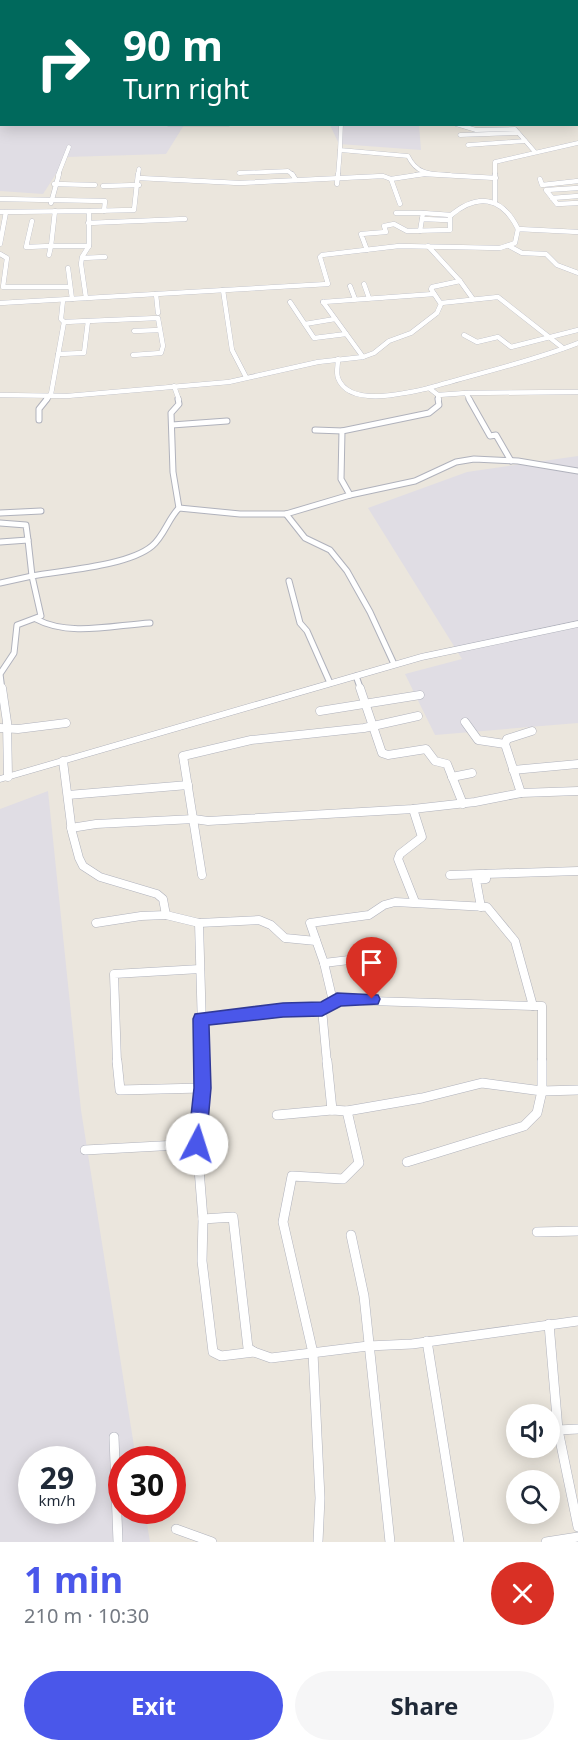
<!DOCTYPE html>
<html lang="en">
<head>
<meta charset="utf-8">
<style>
  :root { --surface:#fff; --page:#f6f6f7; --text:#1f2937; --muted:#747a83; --accent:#4a57ea }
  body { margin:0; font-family:"Noto Sans",sans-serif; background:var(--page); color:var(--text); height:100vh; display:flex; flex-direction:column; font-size:22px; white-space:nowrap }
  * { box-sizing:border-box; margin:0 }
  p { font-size:20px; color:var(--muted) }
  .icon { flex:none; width:33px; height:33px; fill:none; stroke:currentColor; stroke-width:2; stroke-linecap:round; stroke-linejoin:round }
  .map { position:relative; height:1542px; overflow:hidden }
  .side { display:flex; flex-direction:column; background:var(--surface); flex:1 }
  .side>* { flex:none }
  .hud { position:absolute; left:0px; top:0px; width:579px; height:126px; box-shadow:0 3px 15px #0003; background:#00695c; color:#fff; overflow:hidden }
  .buttons { position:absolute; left:506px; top:1404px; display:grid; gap:12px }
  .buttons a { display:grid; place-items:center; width:54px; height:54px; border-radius:50%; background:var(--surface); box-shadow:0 3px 15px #0003; font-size:30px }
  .speed { position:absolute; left:18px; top:1446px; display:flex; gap:12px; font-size:30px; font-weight:700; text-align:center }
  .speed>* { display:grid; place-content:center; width:78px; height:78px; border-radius:50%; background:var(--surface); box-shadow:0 3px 15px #0003; line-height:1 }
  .speed small { font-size:15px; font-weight:400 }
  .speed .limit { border:9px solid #d22; background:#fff; color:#111 }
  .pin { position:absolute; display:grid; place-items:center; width:51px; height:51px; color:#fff; margin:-62px -26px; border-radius:50% 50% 50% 0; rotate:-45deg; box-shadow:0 0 6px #0007 }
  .pin .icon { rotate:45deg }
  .me { position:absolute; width:66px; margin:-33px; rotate:5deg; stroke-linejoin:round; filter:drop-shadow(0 0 4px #0008) }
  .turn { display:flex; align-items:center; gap:21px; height:126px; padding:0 24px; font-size:27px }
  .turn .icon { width:78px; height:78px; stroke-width:2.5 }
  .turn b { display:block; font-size:42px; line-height:51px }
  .round { display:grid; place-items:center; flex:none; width:63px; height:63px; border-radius:32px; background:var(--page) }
  .overview { display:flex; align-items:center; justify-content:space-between; height:102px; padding:0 24px }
  h1 { font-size:36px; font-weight:700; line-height:45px; color:var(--accent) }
  .primary-button { display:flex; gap:12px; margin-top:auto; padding:12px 24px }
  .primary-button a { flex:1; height:69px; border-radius:36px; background:var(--accent); color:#fff; font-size:24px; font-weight:700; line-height:69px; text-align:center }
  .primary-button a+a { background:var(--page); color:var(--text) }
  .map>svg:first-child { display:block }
</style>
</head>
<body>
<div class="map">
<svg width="578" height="1542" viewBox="0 0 578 1542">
  <rect width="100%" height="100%" fill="#ebe6dd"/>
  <!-- industrial -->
  <g fill="#e0dde4" fill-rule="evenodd">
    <path d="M0,29l2,95 182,1 -18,29 -99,3 -24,37 -43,-3z"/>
    <path d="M330,125h89l2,25 -82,-6z"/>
    <path d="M578,456v267l-143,12 -30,-61 57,-15 -94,-151 99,-36z"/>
    <path d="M48,791l33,319 55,349 -14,1v50l23,1 5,31h-150v-733zM32,1460h50v50h-50z"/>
  </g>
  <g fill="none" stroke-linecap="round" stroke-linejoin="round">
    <defs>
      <g id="street-far4">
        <path d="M168,124h61"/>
        <path d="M341,124l-1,26 68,6c9,19 23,18 42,19"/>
        <path d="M456,124l20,6 39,-1 20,23"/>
        <path d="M460,135l58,-2"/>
        <path d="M468,145l57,-4"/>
        <path d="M239,173l49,-2 5,4"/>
        <path d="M58,175l11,-28"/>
        <path d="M138,175l1,-6"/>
        <path d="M338,175l2,-25"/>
        <path d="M415,175l9,-1"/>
        <path d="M495,175v-13l83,-19"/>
      </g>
      <g id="street-far3">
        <path d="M292,174l4,6"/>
        <path d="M424,174l72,4"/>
        <path d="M495,174v27"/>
        <path d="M139,178l100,5 144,-7 8,3 9,25"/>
        <path d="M391,179l33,-5"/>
        <path d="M540,179l2,6 36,-4"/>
        <path d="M54,184l41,1"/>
        <path d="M337,184l1,-10"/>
        <path d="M103,186l36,-1"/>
        <path d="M578,188l-32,2 11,14 21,-1"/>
        <path d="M552,198l26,-2"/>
        <path d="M0,199l105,2 -1,10"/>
        <path d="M51,203l8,-29"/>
        <path d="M55,211l-4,35h38"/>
        <path d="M89,211l45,-1 4,-36"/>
        <path d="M0,212l89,-1v35l-7,11 -1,7 5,34"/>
        <path d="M396,213h27"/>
        <path d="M422,219l1,-6 28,2"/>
        <path d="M32,221l-6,26 25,-1 -2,9"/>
        <path d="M88,223l97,-4"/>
        <path d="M420,231l2,-12 26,1"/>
        <path d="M0,244l6,-32"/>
        <path d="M509,246l13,7 24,1 11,11 21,8"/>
        <path d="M367,250l-6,-16 25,-2 -2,-6 10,-2 13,7 43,-1v-14c27,-23 52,-20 68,13"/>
        <path d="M0,254l7,4 -4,29h67"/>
        <path d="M82,258l23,-1"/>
        <path d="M68,268l4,31"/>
        <path d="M460,281l13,18"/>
        <path d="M364,284l5,14"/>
        <path d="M350,286l5,13"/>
        <path d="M223,290l9,60 14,27"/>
        <path d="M156,294l2,19"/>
        <path d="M290,302l24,36 32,-4"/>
        <path d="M323,302l111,-8"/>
        <path d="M323,302l40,55"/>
        <path d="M0,303l328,-19 -8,-27 2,-2 77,-9 101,2 15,-5 3,-14 60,3"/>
        <path d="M441,303l57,-6 65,51"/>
        <path d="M64,322l94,-4 5,28 -2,7 -28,2"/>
        <path d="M305,324l30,-5"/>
        <path d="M134,331l26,-1"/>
        <path d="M464,335l13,7 21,-5 13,10 67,-17"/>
        <path d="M58,354l26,-1 4,-32"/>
        <path d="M338,359c0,6 -2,13 0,19 11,30 68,15 91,10l9,7 28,-2"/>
        <path d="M174,386l5,14"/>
        <path d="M429,388c50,-15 101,-26 149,-45"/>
        <path d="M0,395l67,1 162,-14 89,-20 45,-5 11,-4 15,-12 22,-8 26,-20 4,-9 -10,-15 1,-2 28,-6 -32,-35"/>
        <path d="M438,395l1,5"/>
        <path d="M46,400l5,-6 13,-72 -3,-3 2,-19"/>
        <path d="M470,400l-4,-7 112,-1"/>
      </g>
      <g id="street-far2">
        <path d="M178,399l1,5 -8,9 2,59 6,36"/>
        <path d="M469,399l21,37 6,-1 15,26"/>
        <path d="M39,420v-11l8,-10"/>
        <path d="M172,425l55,-4"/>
        <path d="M315,430l28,1"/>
        <path d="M350,495l-9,-16 1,-48 87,-18 10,-8 -1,-6"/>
        <path d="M0,513l41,-2"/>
        <path d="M286,514l19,24 25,12 17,21 23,41 24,52"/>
        <path d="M0,523l26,2 2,15"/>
        <path d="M0,542l28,-2 4,36 -32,7"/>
        <path d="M289,581l11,42 7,8 23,52"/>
        <path d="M36,619c33,18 78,6 114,4"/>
        <path d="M356,676l5,14"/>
        <path d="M2,690l-2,-16 14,-21 3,-28 24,-9 -9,-40c32,-6 96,-10 120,-30 12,-10 16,-27 27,-38l61,6h46l64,-19 65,-14 41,-19 18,-3 44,2 60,10"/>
      </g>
      <g id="street-far1">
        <path d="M2,688l5,34 1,55"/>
        <path d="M360,688l22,65 6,2 38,-6 9,12 12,3 16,40"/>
        <path d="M320,711l100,-16"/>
        <path d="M465,722l13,18 27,4"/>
        <path d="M0,728l18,1 48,-6"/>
        <path d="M63,761l9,71 7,26 4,8 17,11 57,17 6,5 3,16 -25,1 -45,7"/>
        <path d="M513,770l65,-6"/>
        <path d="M452,777l20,-4"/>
        <path d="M521,793l-16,-49 2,-5 25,-8"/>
        <path d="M68,795l120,-10"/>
        <path d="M413,809l9,28 -22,17 -2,5 17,43"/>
        <path d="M71,828l25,-4 98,-5 14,2 205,-12 62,-7 46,-9 57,-2"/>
        <path d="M202,875l-19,-119 68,-16 113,-12 54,-12"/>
        <path d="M450,875l128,-4"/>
        <path d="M395,902l92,5 28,34 18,65 -196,-6 -5,-3 -8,-34 -14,-40 59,-8 15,-10z"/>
        <path d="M481,907l-5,-27 10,-1v-5"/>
        <path d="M166,915l33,8 60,-3 12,5 14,13 31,3"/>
        <path d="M199,923l4,140"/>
        <path d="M324,963l25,-3 25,4"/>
        <path d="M533,1006h9v57"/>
        <path d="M322,1009l5,54"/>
        <path d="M201,1019l82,-9 39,-1 15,-9"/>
        <path d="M117,1063l-3,-89 86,-5"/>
      </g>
      <g id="street">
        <path d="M117,1061l3,29 82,-2"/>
        <path d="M203,1061l-6,83 6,75 -1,42 11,91 8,4 33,-4 17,6 97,-12 44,-2 166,-23"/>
        <path d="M327,1061l5,49"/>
        <path d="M542,1061v30l36,-1"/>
        <path d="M277,1115l55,-5 15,1 75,-13 60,-15 60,8 -5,22 -13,13 -117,36"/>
        <path d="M85,1150l112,-6"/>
        <path d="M203,1219l30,-2 15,131 6,4"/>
        <path d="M537,1232l41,-1"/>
        <path d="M351,1235l13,61 26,246"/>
        <path d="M549,1324l9,106 20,97"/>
        <path d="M427,1341l32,201"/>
        <path d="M558,1430l20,-1"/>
        <path d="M114,1437l4,105"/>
        <path d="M176,1529l36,13"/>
        <path d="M318,1542l2,-44 -7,-145 -30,-131 9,-46 51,3 16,-16 -12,-52"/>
        <path d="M546,1542l32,-5"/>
      </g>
      <g id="secondary">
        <rect x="0" y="102" width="2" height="2"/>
        <path d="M578,621v6l-156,33 -422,122v-6l421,-122z"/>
      </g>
    </defs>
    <!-- street-far4 casing -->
    <use href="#street-far4" stroke="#b0b2bc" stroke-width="4.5"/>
    <!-- street-far3 casing -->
    <use href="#street-far3" stroke="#b0b2bc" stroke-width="5"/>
    <!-- street-far2 casing -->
    <use href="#street-far2" stroke="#b0b2bc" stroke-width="7"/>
    <!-- street-far1 casing -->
    <use href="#street-far1" stroke="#b0b2bc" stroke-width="9"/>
    <!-- street casing -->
    <use href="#street" stroke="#b0b2bc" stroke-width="10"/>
    <!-- secondary casing -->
    <use href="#secondary" stroke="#b0b2bc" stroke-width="1"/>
    <!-- street-far4 -->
    <use href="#street-far4" stroke="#fff" stroke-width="4"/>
    <!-- street-far3 -->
    <use href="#street-far3" stroke="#fff" stroke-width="4.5"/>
    <!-- street-far2 -->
    <use href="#street-far2" stroke="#fff" stroke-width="5"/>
    <!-- street-far1 -->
    <use href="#street-far1" stroke="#fff" stroke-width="8"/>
    <!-- street -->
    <use href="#street" stroke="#fff" stroke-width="9"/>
    <!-- secondary -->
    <use href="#secondary" fill="#fff" fill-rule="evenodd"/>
    <!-- rail -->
    <path stroke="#a0a1b3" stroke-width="1.5" d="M575,0l2,2"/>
  </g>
  <!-- route -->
  <path fill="#4a57ea" stroke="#303998" stroke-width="1.5" d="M337,993l41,2 2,4 -2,5 -37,2 -19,10 -39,1 -74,8 2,63 -5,56 -3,6 -6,2 -6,-2 -3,-6 6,-56 -1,-69 2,-5 88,-11 38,-1z"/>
</svg>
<div class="buttons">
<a><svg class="icon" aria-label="sound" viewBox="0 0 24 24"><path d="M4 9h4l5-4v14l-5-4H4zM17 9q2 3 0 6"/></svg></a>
<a><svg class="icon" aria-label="search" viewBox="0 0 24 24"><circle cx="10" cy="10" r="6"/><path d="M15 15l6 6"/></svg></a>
</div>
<div class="speed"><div>29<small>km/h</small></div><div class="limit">30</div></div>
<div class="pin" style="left:372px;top:999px;background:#d93025"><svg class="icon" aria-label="arrive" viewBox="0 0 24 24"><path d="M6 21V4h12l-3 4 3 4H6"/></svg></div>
<svg class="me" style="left:197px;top:1144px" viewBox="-20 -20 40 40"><circle r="19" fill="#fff"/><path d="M0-13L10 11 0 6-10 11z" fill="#4a57ea"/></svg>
<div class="hud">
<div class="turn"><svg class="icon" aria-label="right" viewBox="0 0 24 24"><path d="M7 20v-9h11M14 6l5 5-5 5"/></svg><div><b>90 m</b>Turn right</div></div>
</div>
</div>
<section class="side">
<div class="overview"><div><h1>1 min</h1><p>210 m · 10:30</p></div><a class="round" style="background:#d93025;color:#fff"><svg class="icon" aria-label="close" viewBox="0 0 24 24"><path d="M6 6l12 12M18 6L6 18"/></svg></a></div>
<div class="primary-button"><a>Exit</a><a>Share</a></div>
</section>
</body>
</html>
